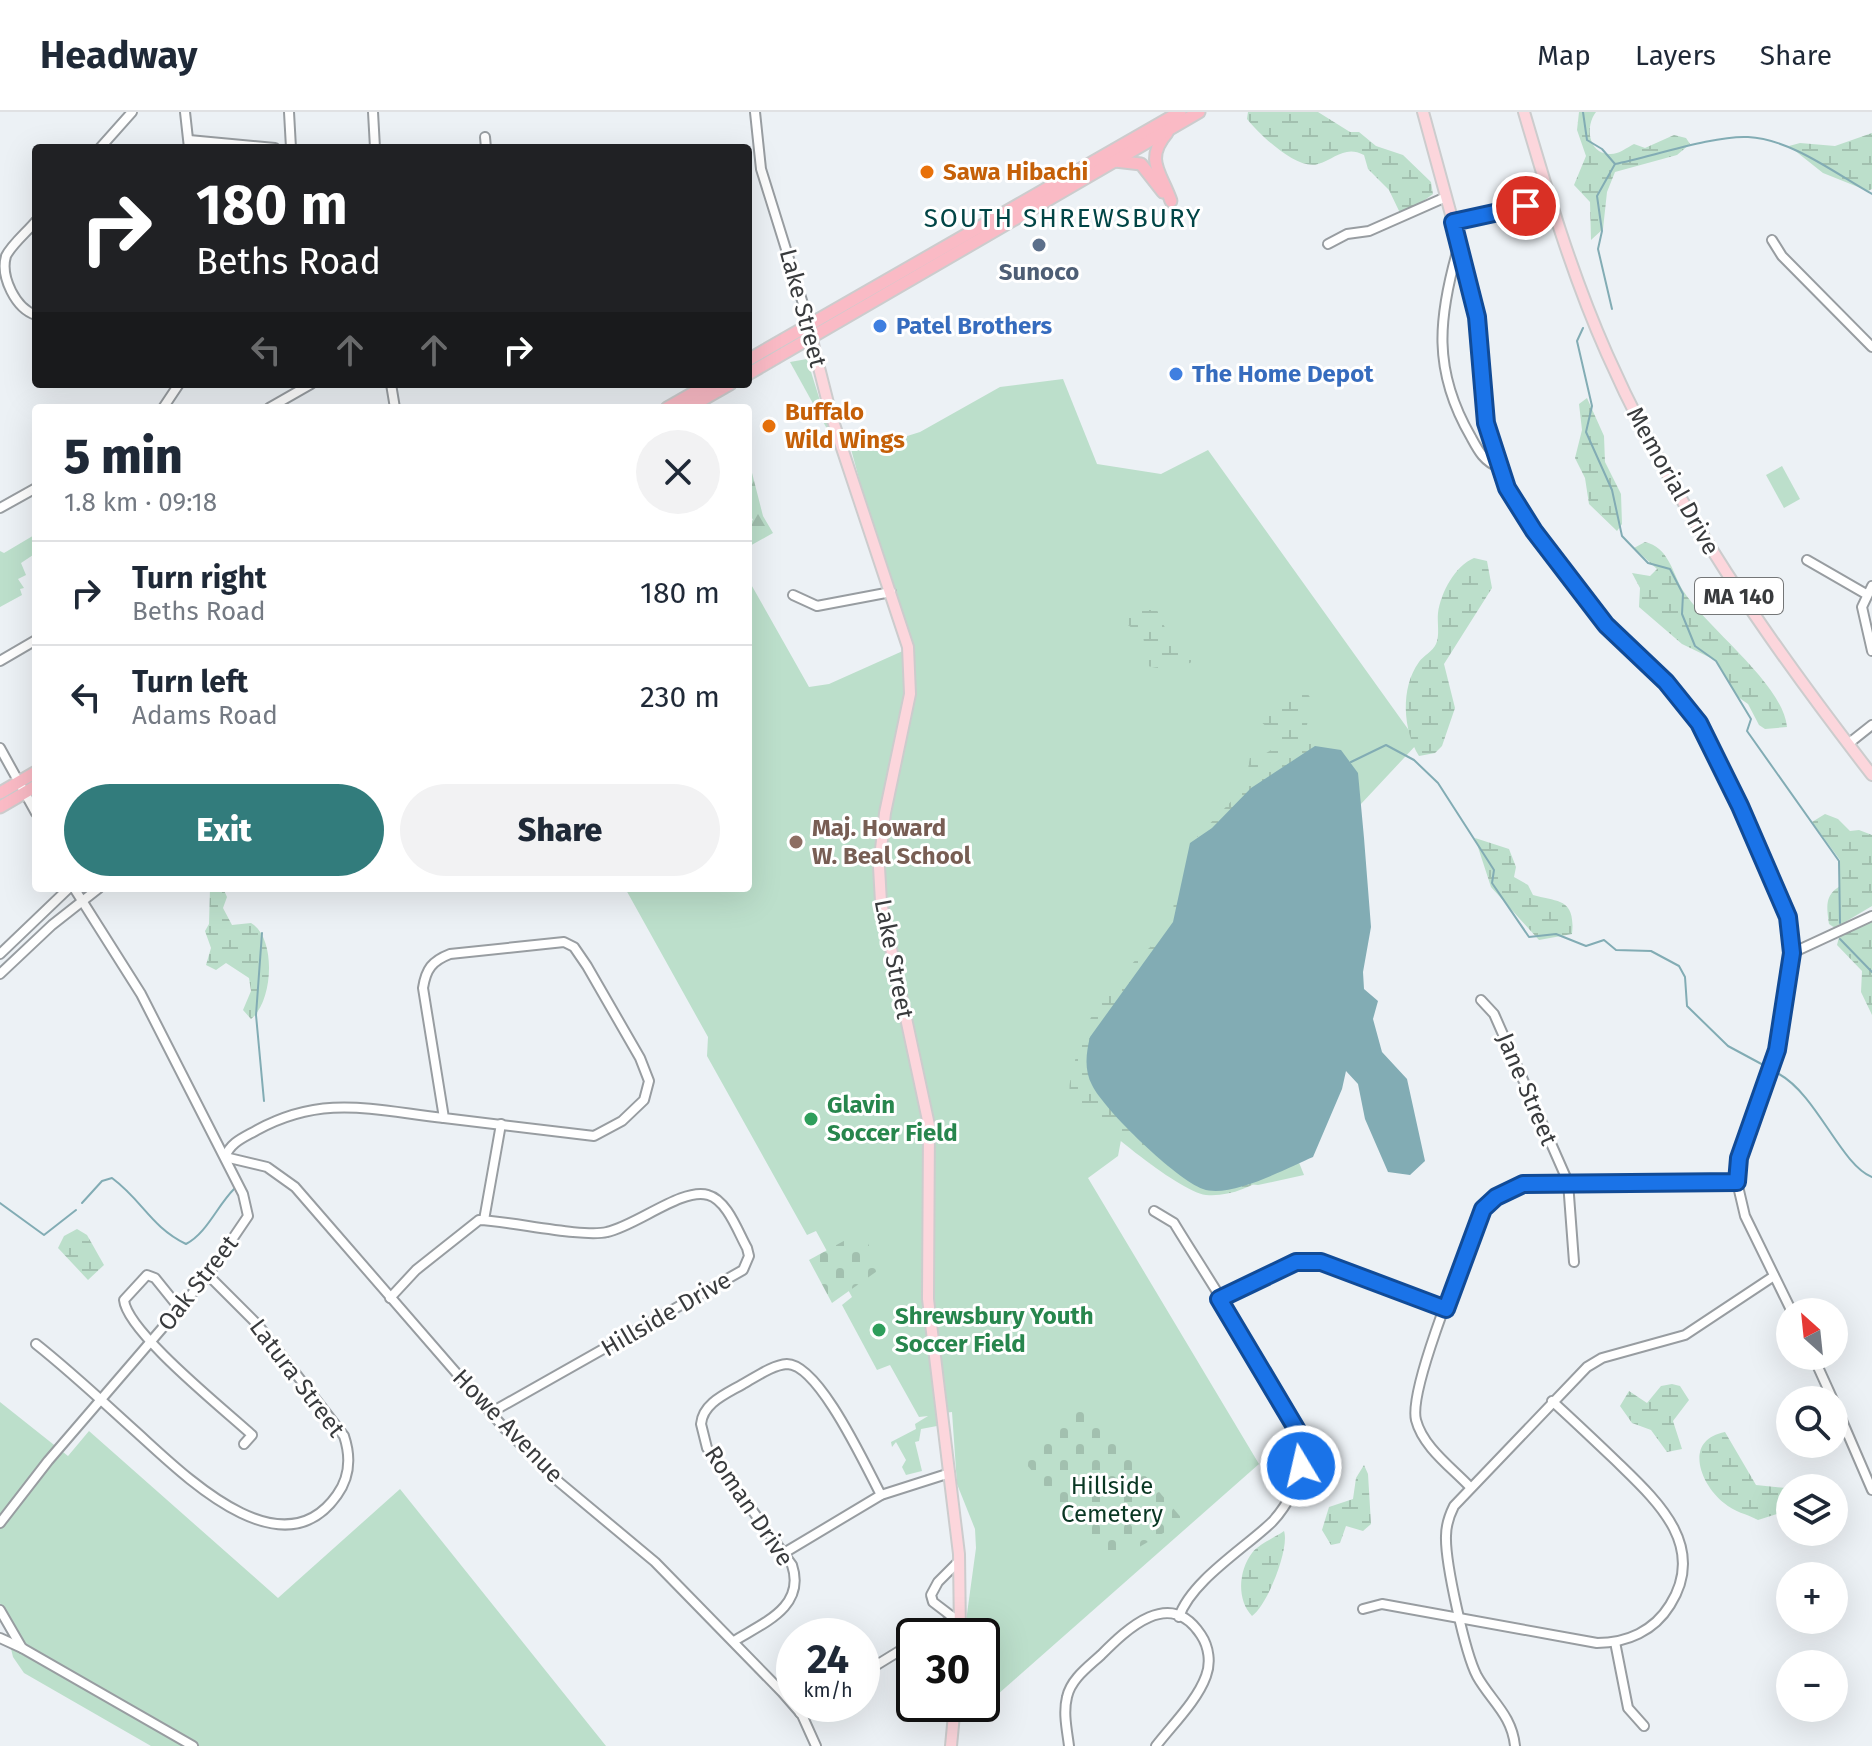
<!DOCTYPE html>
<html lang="en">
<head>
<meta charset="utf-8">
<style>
  :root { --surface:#fff; --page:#f2f2f3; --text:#1f2937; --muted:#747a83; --line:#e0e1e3; --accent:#327c7c }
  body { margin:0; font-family:"Fira Sans",sans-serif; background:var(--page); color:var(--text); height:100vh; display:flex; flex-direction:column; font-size:30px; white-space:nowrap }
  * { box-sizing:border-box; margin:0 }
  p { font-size:26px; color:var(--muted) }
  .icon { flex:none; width:44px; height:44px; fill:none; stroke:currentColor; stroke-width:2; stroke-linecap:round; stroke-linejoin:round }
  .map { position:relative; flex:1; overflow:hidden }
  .drawer { position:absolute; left:32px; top:292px; width:720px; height:488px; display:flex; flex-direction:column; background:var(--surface); border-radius:8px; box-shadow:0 8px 32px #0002 }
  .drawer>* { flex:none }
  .top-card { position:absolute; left:32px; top:32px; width:720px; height:244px; border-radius:8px; box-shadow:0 8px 32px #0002; background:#202124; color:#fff; overflow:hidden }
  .needle { width:52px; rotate:333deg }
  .controls { position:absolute; left:1776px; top:1186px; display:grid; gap:16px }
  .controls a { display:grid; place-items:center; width:72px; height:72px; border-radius:50%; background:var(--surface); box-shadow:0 8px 32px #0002; font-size:40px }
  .speed { position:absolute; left:776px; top:1506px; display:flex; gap:16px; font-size:40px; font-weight:700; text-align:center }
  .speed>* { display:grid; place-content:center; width:104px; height:104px; border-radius:50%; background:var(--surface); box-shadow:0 8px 32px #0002; line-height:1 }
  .speed small { font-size:20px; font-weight:400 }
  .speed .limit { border:4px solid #111; border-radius:12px; background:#fff; color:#111 }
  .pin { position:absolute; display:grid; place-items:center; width:68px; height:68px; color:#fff; margin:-34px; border:4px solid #fff; border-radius:50%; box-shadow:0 2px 8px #0007 }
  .me { position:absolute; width:88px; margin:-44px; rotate:351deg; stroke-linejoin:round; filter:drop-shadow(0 0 6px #0008) }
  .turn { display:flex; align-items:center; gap:28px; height:168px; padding:0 32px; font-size:36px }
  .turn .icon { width:104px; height:104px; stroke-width:2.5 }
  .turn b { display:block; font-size:56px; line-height:68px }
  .lanes { display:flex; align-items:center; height:76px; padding:0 32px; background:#0003; justify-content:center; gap:40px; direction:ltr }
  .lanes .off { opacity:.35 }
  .round { display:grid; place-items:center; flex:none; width:84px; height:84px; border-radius:42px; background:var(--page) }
  .headline { display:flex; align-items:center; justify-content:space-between; height:136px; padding:0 32px }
  h1 { font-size:48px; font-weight:800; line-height:60px }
  .button { display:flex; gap:16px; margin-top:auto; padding:16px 32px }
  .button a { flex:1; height:92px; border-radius:48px; background:var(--accent); color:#fff; font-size:32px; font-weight:800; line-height:92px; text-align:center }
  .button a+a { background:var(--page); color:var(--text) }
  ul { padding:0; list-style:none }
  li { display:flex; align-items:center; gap:24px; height:104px; padding:0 32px; border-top:2px solid var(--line) }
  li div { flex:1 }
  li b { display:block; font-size:30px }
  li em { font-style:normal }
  header { display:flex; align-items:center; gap:48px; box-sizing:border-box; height:112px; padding:0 40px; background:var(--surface); border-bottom:2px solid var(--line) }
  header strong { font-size:38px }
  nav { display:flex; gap:44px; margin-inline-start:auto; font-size:28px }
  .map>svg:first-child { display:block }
</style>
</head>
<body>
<header>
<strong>Headway</strong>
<nav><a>Map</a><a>Layers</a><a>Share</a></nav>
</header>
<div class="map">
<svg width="1872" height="1634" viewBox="0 0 1872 1634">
  <defs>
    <pattern id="forest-firs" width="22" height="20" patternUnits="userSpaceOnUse" patternTransform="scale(2)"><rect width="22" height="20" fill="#bcdfcb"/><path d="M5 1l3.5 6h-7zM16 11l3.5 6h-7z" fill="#a2c0af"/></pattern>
    <pattern id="wetland-marsh" width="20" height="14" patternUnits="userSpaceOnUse" patternTransform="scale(2)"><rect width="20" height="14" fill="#bcdfcb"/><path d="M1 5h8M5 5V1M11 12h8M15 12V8" fill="none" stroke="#a2c0af"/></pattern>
    <pattern id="cemetery-stones" width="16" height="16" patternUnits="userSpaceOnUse" patternTransform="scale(2)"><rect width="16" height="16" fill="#bcdfcb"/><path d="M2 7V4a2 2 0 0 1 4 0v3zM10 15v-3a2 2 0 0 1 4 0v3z" fill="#a2c0af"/></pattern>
  </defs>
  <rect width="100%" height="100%" fill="#ecf1f5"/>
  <!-- green -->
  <g fill="#bcdfcb">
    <path d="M807,247l24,77 -41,-74z"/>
    <path d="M1063,267l34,85 64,10 47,-24 210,293 -201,215 87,217 -46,10 -31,-3 -98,-84 -11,58 -30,22 171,286 -287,253 -3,-13h13v-68h-18l12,-88 -1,-19 -18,-45 -5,-72 -16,2 1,12 -16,3 -2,12 -4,1 7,29 -16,4 -4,-8 4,-7 -10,-18 -4,5 -1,-5 25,-13 -1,-5 13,-8 -9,1 -29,-52 -13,5 -35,-65 10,-8 -36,-66 -9,4 -100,-179 1,-19 -83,-149h123v-309l61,108 20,-3 76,-34 -54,-201 35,-13 18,1 16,-5 80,-45z"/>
    <path d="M1782,354l18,33 -16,9 -18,-33z"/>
    <path d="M36,422v19l-15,10 5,12 -8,4 6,9 -4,1 2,6 -22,12v-56l4,2z"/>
    <path d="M0,1290l68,54 21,-25 189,167 122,-109 206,257h-455l-127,-73 -11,-16 -13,-54z"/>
  </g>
  <!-- forest -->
  <path fill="url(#forest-firs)" d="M748,345l15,59 10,17 -25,14v-24l5,-3 -5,-10z"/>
  <!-- wetland -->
  <g fill="url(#wetland-marsh)">
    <path d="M1248,0h70l32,20h9l17,14 27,9 28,27 2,12 -26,19h-7l-11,-23 -21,-21 -4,-14c-19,-10 -29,4 -46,9 -21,7 -59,-30 -71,-45z"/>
    <path d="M1579,0h17c-11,14 -8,41 13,42 9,1 17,-6 25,-10l11,4 29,-13 12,3 4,6 -13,11 -62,17 -8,20 -4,37 -12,11 -1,-38 -16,-17 12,-29 -9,-26z"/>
    <path d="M1872,21v56l-4,2 -45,-18 -34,-27 11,-3 35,3z"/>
    <path d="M1587,286l17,38 1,26 16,32 1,30 -5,7 -28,-27 -4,-26 -10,-20 7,-28 -3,-26z"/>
    <path d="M1645,430c23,5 27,29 37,47 24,39 101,94 105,138l-22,2 -6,-4 -11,-21 -10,-7 -23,-37 -33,-16 -43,-37 1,-19 -8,-15 18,3 7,-7 -23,-21z"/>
    <path d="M1474,446l13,3 5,27 -48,76 11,44 -13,38 -7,7 -16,3c-16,-26 -19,-68 0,-94 4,-6 14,-11 17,-18 4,-8 1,-22 2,-31 3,-21 17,-47 36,-55z"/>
    <path d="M1132,491l11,7h14l14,31 5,5 17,4 4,7c-10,13 -35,13 -49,9l-5,-30 -22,-16 3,-12z"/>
    <path d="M1296,580l11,1 5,7 -5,25 3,10 25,11 17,16 -82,412c-18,13 -41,23 -64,21 -29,-4 -114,-76 -135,-99 -4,-11 1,-19 3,-30 10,-57 51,-102 97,-135l3,-30 22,-63 49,-51 5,-30 13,-2 10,-6 3,-14 -16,-14 1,-8z"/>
    <path d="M1825,702l13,5 12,12 9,-1 13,5v71l-37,22 -6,-4c-2,-17 -5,-28 11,-38v-26l-28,-38z"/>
    <path d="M1475,726l34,11 7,18 -2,10 14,8 5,10c23,7 43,2 39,39l-33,6 -48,-53z"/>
    <path d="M210,776h13l4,9 -4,11 9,17 19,-2c26,15 22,79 0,96l-8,-9 8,-19 -2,-13 -23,-15 -10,7 -10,-5 5,-17 -6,-17 4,-7z"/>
    <path d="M1872,807v96l-11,-23 1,-21 -25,-26 2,-8z"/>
    <path d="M77,1117l10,6 17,30 -16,15 -30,-32 6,-12z"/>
    <path d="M1672,1272l8,2 9,14 -16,21 9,28 -15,3 -16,-22 -19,-7 -12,-17 9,-15 18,12 14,-17z"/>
    <path d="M1725,1320l31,53 30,3 4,16 -7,8 -25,8c-11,-6 -24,-8 -34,-17 -24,-19 -41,-63 1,-71z"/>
    <path d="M1364,1353l4,9 3,50 -8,7 -17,-5 -6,17 -9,2 -9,-15 7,-23 24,-8 3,-21z"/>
    <path d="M1284,1419c6,17 -17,75 -32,85 -16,-17 -13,-46 0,-63 7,-9 22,-15 32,-22z"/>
  </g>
  <!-- cemetery -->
  <g fill="url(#cemetery-stones)">
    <path d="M862,1119l18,38 -48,34 -23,-43z"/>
    <path d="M1084,1292l100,117 -74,43 -88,-105z"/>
  </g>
  <!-- water -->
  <path fill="#82acb4" d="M1315,634l26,4 17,23 6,65 7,89 -8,45 1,17 14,12 -5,18 9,33 25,27 18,82 -15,14 -22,-3 -23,-53 -7,-35 -12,-13 -4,18 -29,68c-26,11 -83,42 -110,32 -26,-9 -99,-79 -111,-104 -8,-15 -6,-32 -2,-48l83,-115 17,-79 22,-15 39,-40z"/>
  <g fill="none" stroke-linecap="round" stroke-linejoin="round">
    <!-- stream -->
    <g stroke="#82acb4" stroke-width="2">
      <path d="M1583,0l4,28 15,9 13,15 -18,32 5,35 -4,18 14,60"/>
      <path d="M1615,52c35,-7 101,-29 133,-27 43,2 88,37 124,57"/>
      <path d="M1583,216l-6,13 15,65 -6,26 26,58 10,46 26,27 22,6 13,25 -1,20 13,32 21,15 35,58 -4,12 92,130 1,62"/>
      <path d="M1351,650l35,-17 28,15 24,23 56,87 -2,13 37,54 27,-3 30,12 18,-6 12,10 35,1 28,15 6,11 2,29 41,40 39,21"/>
      <path d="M262,821l-6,82 8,86"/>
      <path d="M1840,827l32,33"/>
      <path d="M1779,962c38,21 62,91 93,103"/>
      <path d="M0,1091l44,32 32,-25"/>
      <path d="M82,1091l20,-22 10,-3c31,23 38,48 74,66 21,-11 31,-38 48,-55"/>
    </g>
    <defs>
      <g id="minor">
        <path d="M185,0l4,36"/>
        <path d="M289,0l2,36"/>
        <path d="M373,0l2,36"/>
        <path d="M755,0l6,57 48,154"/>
        <path d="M485,25l1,11"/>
        <path d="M189,28l86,8"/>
        <path d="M100,36l32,-36"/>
        <path d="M36,109c-9,11 -24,23 -30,35 -6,21 10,53 30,59"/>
        <path d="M1453,110l24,95 9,106 21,65 27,43 72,94 60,57 33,41 86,185 7,45 -12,81 -8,33 -33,91 -2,24 8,34 47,96"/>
        <path d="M1772,128l10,16 90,91"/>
        <path d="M1328,132l19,-10 22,-3 77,-34"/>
        <path d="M1459,133c-21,72 -27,125 12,192 7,13 13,25 28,30"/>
        <path d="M391,272l4,24"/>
        <path d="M163,296l16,-24"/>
        <path d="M269,296l42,-24"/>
        <path d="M0,396l36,-20"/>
        <path d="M1807,448l59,34"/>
        <path d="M1872,474l-10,21 10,44"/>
        <path d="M793,483l24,11 74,-14"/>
        <path d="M0,549l36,-21"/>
        <path d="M1848,632l24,-19"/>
        <path d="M0,636l36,65"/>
        <path d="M564,830l10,5 13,19 53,92 9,23 -5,19 -22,21 -28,15 -150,-18 -21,-130c3,-19 9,-27 27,-34z"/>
        <path d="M1792,841l80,-37"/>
        <path d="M0,842l69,-66"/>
        <path d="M0,862l52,-49 47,-37"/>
        <path d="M1481,888l13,14 74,168 6,80"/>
        <path d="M444,1006c-72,-8 -121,-24 -187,12 -14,8 -26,12 -32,27l42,10 28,20 210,242 54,53 96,80 127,130 20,23 14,31"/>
        <path d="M1154,1099l20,12c25,42 129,197 128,234 0,22 -15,49 -30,65 -27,26 -81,59 -93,95"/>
        <path d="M484,1108l17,-96"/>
        <path d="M390,1186l26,-28 63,-50c31,1 104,18 128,12 29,-6 76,-45 101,-37 19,5 30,37 39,53l2,8 -6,14 -253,143"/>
        <path d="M1219,1187l77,-37h25l125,47"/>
        <path d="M180,1197l-25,-31 -8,-3 -23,25c3,32 101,110 128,135l-8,9"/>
        <path d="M36,1232c34,27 65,56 97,85 45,40 147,147 204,66 13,-18 14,-38 7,-59l-86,-111 -50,-50"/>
        <path d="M1813,1244l20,44"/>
        <path d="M1834,1290l38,88"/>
        <path d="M1470,1375c-19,-20 -47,-40 -54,-67 -8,-32 52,-173 67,-211l13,-12 27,-13 214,-2"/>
        <path d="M0,1411l48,-62 160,-186 40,-59 -5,-22 -102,-200 -67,-106"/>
        <path d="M784,1441l97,-58 69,-22"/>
        <path d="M1363,1497l19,-5 215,39c30,0 57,-12 73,-38 38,-60 -15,-106 -55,-145 -21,-20 -42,-40 -63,-59"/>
        <path d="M0,1498l22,38 171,98"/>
        <path d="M954,1506l-21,-16 -2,-7 7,-13 21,-21"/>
        <path d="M924,1524l30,-18"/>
        <path d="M0,1526l22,10"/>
        <path d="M734,1529c29,-18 72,-34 58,-76l-85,-117 -6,-24c2,-21 25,-30 42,-40 13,-7 29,-19 44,-20 32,0 79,103 94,131"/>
        <path d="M1615,1530l13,66 16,18"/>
        <path d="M862,1562l52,-32"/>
        <path d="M800,1601l14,-9"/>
        <path d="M1069,1634c-2,-16 -6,-33 -2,-49 4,-18 21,-30 34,-42 26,-26 69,-68 100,-20 8,12 10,28 5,41 -9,25 -34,49 -50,70"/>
        <path d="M1515,1634c-3,-31 -24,-45 -38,-70 -12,-23 -32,-114 -31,-140 0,-11 3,-20 8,-30l133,-139 15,-9 83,-23 89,-59"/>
      </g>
      <g id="major">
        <path d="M1423,0l30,110 97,-22"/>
        <path d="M1524,0c24,82 48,163 83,242 68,154 162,288 265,421"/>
        <path d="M810,220l21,83 77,232 2,47 -25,119 -6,54 2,35 48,223 -1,174 31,255 1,82"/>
        <path d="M951,1634l4,-42"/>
      </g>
      <g id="highway">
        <path d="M1167,21c-23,27 -6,39 4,68"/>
        <path d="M1115,49l26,3 22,28"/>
        <path d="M748,248l432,-248"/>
        <path d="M748,262l451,-262"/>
        <path d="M667,296l42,-24"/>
        <path d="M688,296l42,-24"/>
        <path d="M0,681l36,-21"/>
        <path d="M0,695l36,-21"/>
      </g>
    </defs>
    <!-- minor casing -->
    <use href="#minor" stroke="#989da1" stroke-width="12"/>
    <!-- major casing -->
    <use href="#major" stroke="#cccccd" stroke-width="14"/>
    <!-- highway casing -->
    <use href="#highway" stroke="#cccccd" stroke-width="15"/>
    <!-- minor -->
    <use href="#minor" stroke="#fff" stroke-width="8"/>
    <!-- major -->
    <use href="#major" stroke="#fcd6dc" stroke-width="10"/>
    <!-- highway -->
    <use href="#highway" stroke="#fabac5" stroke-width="11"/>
  </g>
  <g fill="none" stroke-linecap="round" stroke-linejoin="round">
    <defs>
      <path id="route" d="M1301,1354l-4,-36 -78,-131 77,-37h25l125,47 37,-100 13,-12 27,-13 214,-2 2,-24 38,-108 15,-97 -4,-36 -48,-111 -41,-83 -33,-41 -60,-57 -72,-94 -27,-43 -21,-65 -9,-106 -24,-95 73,-16"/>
    </defs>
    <!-- route casing -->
    <use href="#route" stroke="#114b97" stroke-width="20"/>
    <!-- route -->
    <use href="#route" stroke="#1a73e8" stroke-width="14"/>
  </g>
  <!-- markers -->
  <g fill="#e8710a" stroke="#fff" stroke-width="3">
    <circle cx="927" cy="60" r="8"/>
    <circle cx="769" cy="314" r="8"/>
  </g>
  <circle fill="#5c6f8a" stroke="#fff" stroke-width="3" cx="1039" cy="133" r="8"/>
  <g fill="#3f7fe0" stroke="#fff" stroke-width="3">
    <circle cx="880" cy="214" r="8"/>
    <circle cx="1176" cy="262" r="8"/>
  </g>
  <circle fill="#8d6e63" stroke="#fff" stroke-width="3" cx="796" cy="730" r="8"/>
  <g fill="#2e9e5b" stroke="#fff" stroke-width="3">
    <circle cx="811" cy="1007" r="8"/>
    <circle cx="879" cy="1218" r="8"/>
  </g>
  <g text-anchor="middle" stroke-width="6" stroke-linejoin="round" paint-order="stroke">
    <!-- shield labels -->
    <rect fill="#fff" stroke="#747677" stroke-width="2" x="1695" y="466" width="88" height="36" rx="6"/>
    <g font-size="22" font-weight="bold" fill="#393b3d">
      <text x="1739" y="492">MA 140</text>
    </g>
    <!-- food labels -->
    <g font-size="24" font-weight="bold" fill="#c56008" stroke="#fff" text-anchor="start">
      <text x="943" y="68">Sawa Hibachi</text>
      <text x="785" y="308">Buffalo<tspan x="785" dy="28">Wild Wings</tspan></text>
    </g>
    <!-- service labels -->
    <g font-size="24" font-weight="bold" fill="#4e5e75" stroke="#fff">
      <text x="1039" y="168">Sunoco</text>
    </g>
    <!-- street labels -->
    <g font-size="24" fill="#393b3d" stroke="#fff">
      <text transform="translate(803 196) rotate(75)" y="8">Lake Street</text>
      <text transform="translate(1673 369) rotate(61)" y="8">Memorial Drive</text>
      <text transform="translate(894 847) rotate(79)" y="8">Lake Street</text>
      <text transform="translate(1527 977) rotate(67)" y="8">Jane Street</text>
      <text transform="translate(198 1171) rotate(-52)" y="8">Oak Street</text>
      <text transform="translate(666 1202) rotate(-30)" y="8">Hillside Drive</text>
      <text transform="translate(297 1266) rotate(53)" y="8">Latura Street</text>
      <text transform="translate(508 1314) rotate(46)" y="8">Howe Avenue</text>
      <text transform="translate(749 1394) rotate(56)" y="8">Roman Drive</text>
    </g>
    <!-- shop labels -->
    <g font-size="24" font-weight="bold" fill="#366cbe" stroke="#fff" text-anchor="start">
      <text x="896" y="222">Patel Brothers</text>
      <text x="1192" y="270">The Home Depot</text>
    </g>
    <!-- education labels -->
    <g font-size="24" font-weight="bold" fill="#785e54" stroke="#fff" text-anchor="start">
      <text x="812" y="724">Maj. Howard<tspan x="812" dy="28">W. Beal School</tspan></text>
    </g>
    <!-- leisure labels -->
    <g font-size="24" font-weight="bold" fill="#27864d" stroke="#fff" text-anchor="start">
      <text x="827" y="1001">Glavin<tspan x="827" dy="28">Soccer Field</tspan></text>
      <text x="895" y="1212">Shrewsbury Youth<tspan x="895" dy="28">Soccer Field</tspan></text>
    </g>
    <!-- park labels -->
    <g font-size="24" fill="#093723" stroke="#fff">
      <text x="1112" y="1382">Hillside<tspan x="1112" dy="28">Cemetery</tspan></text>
    </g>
    <!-- neighbourhood labels -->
    <g font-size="26" letter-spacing="2" fill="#014546" stroke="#fff">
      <text x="1063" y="115">SOUTH SHREWSBURY</text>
    </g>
  </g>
</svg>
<div class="controls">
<a><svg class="needle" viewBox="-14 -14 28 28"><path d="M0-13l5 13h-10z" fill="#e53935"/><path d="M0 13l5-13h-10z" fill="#747a83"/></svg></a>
<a><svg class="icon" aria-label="search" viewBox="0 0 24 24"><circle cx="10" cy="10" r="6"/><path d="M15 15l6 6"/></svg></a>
<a><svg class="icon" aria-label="layers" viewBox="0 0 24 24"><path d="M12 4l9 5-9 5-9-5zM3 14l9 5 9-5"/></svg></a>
<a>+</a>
<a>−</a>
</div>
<div class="speed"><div>24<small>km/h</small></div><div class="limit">30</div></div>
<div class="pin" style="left:1526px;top:94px;background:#d93025"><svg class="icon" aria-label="arrive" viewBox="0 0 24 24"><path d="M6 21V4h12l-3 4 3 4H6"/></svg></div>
<svg class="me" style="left:1301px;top:1354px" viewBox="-20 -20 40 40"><circle r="17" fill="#1a73e8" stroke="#fff" stroke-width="3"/><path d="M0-11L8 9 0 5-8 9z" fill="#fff"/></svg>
<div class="top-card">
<div class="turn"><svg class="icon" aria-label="right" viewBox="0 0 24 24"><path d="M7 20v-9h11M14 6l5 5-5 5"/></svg><div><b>180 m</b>Beths Road</div></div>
<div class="lanes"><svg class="icon off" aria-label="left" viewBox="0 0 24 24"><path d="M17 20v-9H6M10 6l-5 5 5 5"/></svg><svg class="icon off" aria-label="ahead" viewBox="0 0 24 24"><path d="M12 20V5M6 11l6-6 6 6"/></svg><svg class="icon off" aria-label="ahead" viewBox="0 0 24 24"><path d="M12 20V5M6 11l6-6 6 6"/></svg><svg class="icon" aria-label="right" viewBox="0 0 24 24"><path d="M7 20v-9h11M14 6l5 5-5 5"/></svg></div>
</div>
<section class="drawer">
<div class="headline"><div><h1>5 min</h1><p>1.8 km · 09:18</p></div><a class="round"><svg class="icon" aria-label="close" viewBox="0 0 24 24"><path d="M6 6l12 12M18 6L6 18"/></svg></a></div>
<ul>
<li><svg class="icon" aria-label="right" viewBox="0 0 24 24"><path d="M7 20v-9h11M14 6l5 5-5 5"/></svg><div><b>Turn right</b><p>Beths Road</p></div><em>180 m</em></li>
<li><svg class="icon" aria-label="left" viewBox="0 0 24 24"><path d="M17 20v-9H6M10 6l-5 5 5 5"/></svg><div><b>Turn left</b><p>Adams Road</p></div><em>230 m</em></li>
</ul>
<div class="button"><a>Exit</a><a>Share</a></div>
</section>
</div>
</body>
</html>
